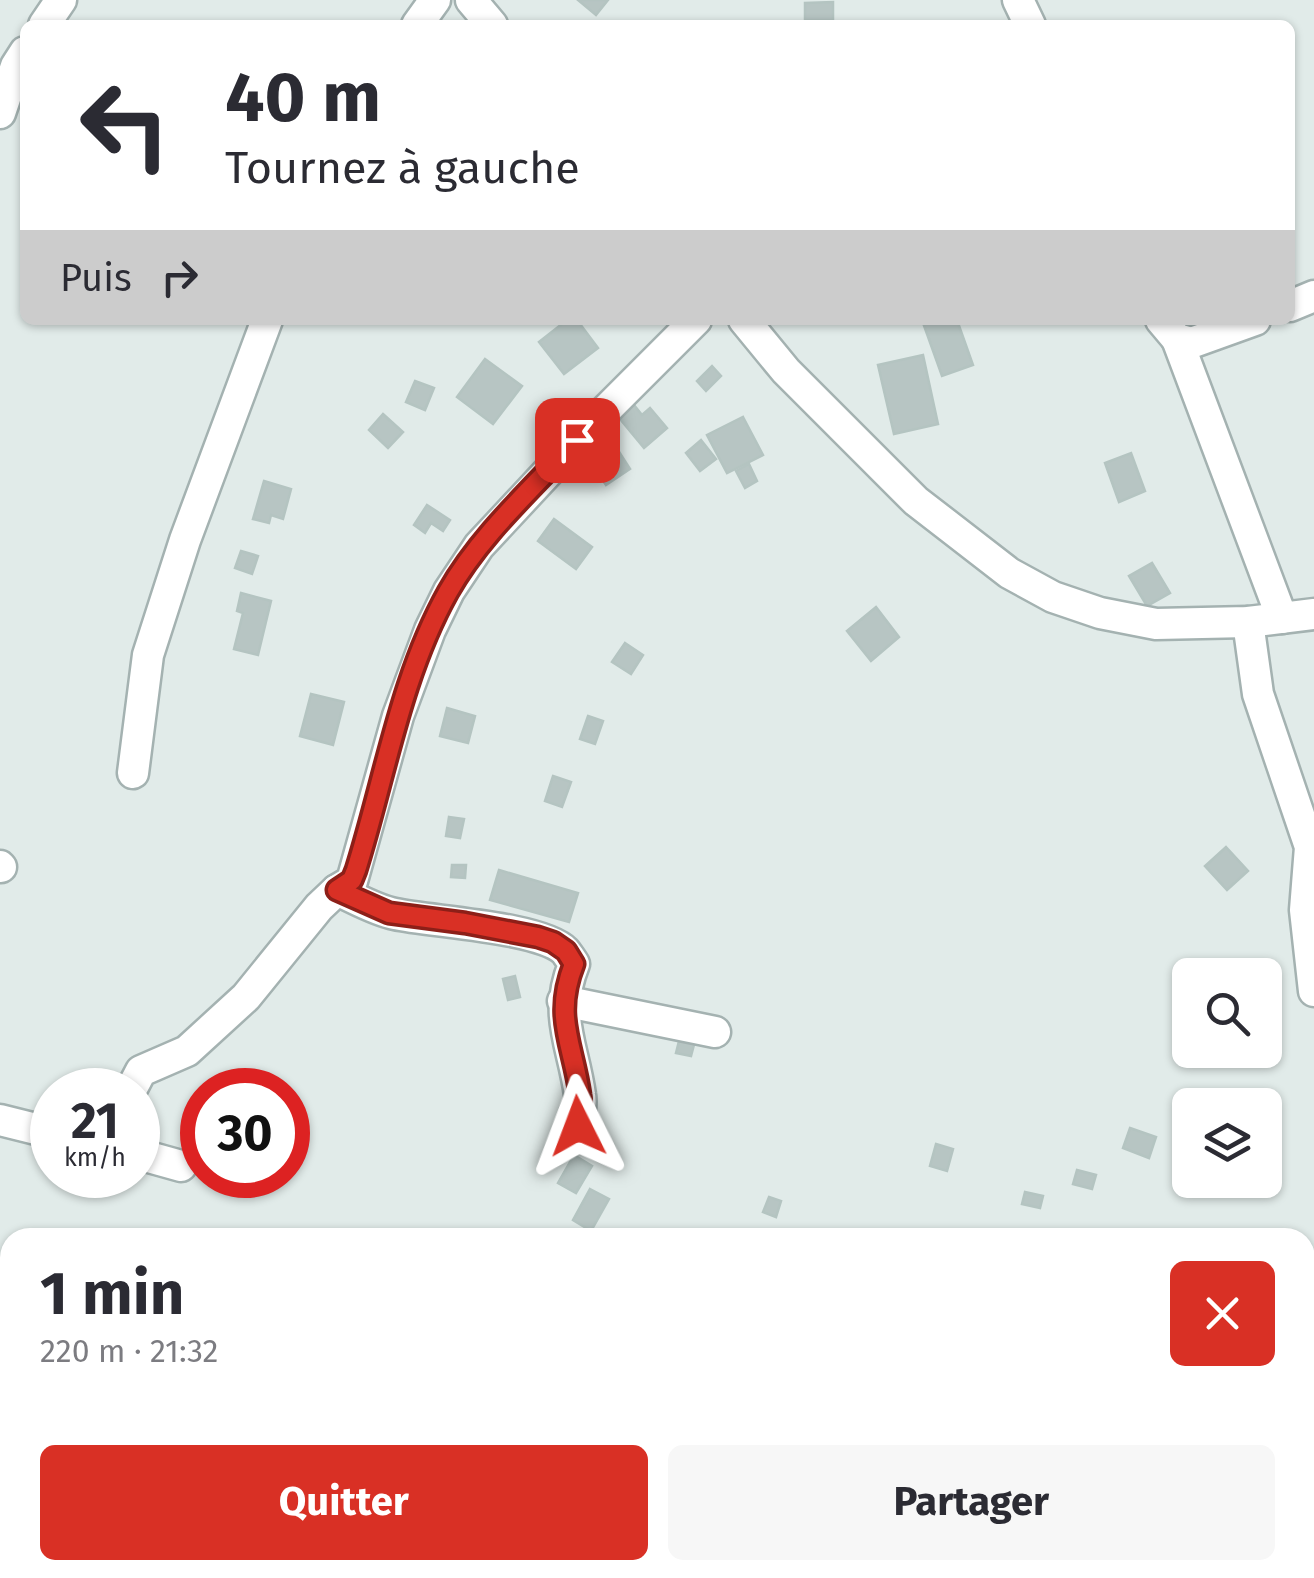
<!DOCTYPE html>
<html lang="fr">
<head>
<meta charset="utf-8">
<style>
  :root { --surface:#fff; --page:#f7f7f7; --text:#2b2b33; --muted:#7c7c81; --accent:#d93025 }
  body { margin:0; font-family:"Fira Sans",sans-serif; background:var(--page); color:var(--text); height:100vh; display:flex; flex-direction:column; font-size:38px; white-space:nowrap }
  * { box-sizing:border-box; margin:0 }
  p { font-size:32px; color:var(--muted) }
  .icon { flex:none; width:55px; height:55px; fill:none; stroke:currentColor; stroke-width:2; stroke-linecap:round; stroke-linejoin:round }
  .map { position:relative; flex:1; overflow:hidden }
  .drawer { position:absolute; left:0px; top:1228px; width:1315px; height:352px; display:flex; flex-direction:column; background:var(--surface); border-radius:30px 30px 0 0; box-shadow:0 2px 8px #0004 }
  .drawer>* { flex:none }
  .hud { position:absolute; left:20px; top:20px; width:1275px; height:305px; border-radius:15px; box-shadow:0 2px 8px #0004; background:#fff; color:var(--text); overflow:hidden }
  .controls { position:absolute; left:1172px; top:958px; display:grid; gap:20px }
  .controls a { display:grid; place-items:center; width:110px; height:110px; border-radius:15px; background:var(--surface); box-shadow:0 2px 8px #0004; font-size:50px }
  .speed { position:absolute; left:30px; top:1068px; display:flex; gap:20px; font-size:50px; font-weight:700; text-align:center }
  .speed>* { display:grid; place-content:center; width:130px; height:130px; border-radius:50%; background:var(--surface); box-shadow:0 2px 8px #0004; line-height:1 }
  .speed small { font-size:25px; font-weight:400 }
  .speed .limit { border:15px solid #d22; background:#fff; color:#111 }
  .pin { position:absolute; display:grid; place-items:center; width:85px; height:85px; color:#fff; margin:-42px; border-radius:20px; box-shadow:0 5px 15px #0006 }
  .me { position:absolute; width:110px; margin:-55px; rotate:357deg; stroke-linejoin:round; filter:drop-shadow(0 0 8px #0008) }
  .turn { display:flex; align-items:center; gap:35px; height:210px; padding:0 40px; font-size:45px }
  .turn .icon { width:130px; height:130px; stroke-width:2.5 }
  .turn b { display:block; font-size:70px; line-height:85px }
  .then { display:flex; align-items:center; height:95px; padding:0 40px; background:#0003; gap:20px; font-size:38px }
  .round { display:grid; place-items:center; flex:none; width:105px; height:105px; border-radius:15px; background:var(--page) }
  .overview { display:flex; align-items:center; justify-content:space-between; height:170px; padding:0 40px }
  h1 { font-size:60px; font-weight:700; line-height:75px }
  .cta { display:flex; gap:20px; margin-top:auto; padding:20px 40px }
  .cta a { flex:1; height:115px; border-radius:15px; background:var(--accent); color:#fff; font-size:40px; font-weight:700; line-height:115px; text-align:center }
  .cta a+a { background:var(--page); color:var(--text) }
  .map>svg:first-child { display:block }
</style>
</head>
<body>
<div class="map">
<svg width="1314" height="1578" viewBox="0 0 1314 1578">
  <rect width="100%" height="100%" fill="#e1ebe9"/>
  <!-- building -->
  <g fill="#b7c5c3" stroke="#b4c4c1" stroke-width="2.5">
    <path d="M578,0h30l-12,15z"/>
    <path d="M833,2v18h-28v-17z"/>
    <path d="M567,320h10l21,28 -34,26 -25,-32z"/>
    <path d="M922,320h35l16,45 -31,11z"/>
    <path d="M923,355l15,69 -44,10 -16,-69z"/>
    <path d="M485,359l37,27 -29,38 -36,-27z"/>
    <path d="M712,366l9,10 -15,15 -9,-10z"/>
    <path d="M415,381l19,7 -9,22 -19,-8z"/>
    <path d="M630,400l12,15 8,-7 17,20 -23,20 -29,-35z"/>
    <path d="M383,414l20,18 -15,16 -19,-18z"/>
    <path d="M743,417l20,38 -36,18 -20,-38z"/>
    <path d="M701,440l15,19 -16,12 -14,-18z"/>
    <path d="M614,444l16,25 -24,16 -16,-24z"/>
    <path d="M1131,453l14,38 -26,11 -14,-39z"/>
    <path d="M749,464l8,17 -12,7 -9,-17z"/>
    <path d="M264,481l27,8 -8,30 -12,-4 -2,8 -16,-4z"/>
    <path d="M427,505l23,15 -7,11 -12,-8 -6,10 -11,-8z"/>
    <path d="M554,519l38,28 -16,22 -38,-28z"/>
    <path d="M241,551l17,5 -6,18 -17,-6z"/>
    <path d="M1152,563l18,30 -23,13 -18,-30z"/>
    <path d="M241,593l30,8 -13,54 -24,-6 9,-36 -6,-2z"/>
    <path d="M876,607l23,30 -28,24 -24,-30z"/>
    <path d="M625,643l18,12 -12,19 -19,-12z"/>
    <path d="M311,694l33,8 -11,43 -33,-9z"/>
    <path d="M447,708l28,8 -7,27 -28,-7z"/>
    <path d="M588,716l15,5 -8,23 -15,-5z"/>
    <path d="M553,776l18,6 -9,25 -17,-6z"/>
    <path d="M449,817l15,2 -4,19 -14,-2z"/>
    <path d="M1226,847l22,24 -21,19 -22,-24z"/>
    <path d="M452,865h14l-1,13 -14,-1z"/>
    <path d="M499,870l79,23 -9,29 -79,-22z"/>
    <path d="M515,976l5,21 -12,3 -5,-21z"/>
    <path d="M680,1037l15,4 -4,15 -15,-3z"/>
    <path d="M1130,1128l26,9 -7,21 -26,-10z"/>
    <path d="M936,1144l17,5 -6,22 -17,-5z"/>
    <path d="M574,1155l18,11 -16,27 -18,-10z"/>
    <path d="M1077,1170l19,5 -4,14 -19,-5z"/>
    <path d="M590,1189l19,10 -18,32 -18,-11z"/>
    <path d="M1025,1192l18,4 -3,12 -18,-4z"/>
    <path d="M769,1197l12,4 -5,16 -13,-5z"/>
  </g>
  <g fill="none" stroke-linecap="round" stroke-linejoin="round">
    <defs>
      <g id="minor">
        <path d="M471,0l21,25"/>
        <path d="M1018,0l12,25"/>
        <path d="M44,25l17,-25"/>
        <path d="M417,25l18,-25"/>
        <path d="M0,113l16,-47 9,-14"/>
        <path d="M1290,306l24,-10"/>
        <path d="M744,320l42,51 130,130 93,72 44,24 47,16 56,11 92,-2 66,-8"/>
        <path d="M1161,320l16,19 14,4 64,-23"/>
        <path d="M1177,339l105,279"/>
        <path d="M1248,622l10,72 52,153 -5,63 9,81"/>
        <path d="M133,773l15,-118 37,-115 82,-220"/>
        <path d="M0,866l1,1"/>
        <path d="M337,890c18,8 38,20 58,24 38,8 146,13 170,37 1,1 8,11 9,13 -21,52 -1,80 6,131 2,10 -1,21 -2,31"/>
        <path d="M563,1001l152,31"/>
        <path d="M131,1090l10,-19 46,-20 59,-54 73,-90 18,-17 15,-9 46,-165 32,-86 19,-39 30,-45 123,-132 94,-94"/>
        <path d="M0,1120l52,13"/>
        <path d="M138,1154l43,12"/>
      </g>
    </defs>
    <!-- minor casing -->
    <use href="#minor" stroke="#a4b2b1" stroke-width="35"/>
    <!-- minor -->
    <use href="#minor" stroke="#fff" stroke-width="30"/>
  </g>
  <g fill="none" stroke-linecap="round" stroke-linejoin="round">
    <defs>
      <path id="route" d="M577,440c-44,48 -97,95 -129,152 -48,86 -63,186 -92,278l-4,10 -15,10 52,23 76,10 73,14 15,5 13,9 8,13c-21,53 -1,80 6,131 2,10 -1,21 -2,31"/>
    </defs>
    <!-- route casing -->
    <use href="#route" stroke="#8d1f18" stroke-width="25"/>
    <!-- route -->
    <use href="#route" stroke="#d93025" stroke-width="18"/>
  </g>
</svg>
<div class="controls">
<a><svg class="icon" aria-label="search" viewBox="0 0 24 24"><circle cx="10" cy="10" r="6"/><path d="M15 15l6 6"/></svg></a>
<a><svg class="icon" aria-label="layers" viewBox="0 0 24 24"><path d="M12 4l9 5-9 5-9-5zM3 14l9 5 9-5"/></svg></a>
</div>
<div class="speed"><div>21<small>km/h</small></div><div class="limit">30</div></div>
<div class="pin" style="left:577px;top:440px;background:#d93025"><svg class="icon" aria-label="arrive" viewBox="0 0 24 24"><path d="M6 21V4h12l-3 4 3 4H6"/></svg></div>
<svg class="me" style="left:578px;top:1126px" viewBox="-20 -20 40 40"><path d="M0-17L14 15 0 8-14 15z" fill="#d93025" stroke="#fff" stroke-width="4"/></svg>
<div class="hud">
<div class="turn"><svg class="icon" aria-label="left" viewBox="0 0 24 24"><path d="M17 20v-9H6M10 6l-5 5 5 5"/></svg><div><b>40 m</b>Tournez à gauche</div></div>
<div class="then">Puis<svg class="icon" aria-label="right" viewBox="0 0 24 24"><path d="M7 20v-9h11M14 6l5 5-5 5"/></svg></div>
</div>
<section class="drawer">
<div class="overview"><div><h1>1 min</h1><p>220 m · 21:32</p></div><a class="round" style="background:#d93025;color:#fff"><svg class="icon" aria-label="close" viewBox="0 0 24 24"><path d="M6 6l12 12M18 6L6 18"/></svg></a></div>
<div class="cta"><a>Quitter</a><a>Partager</a></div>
</section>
</div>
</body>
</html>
